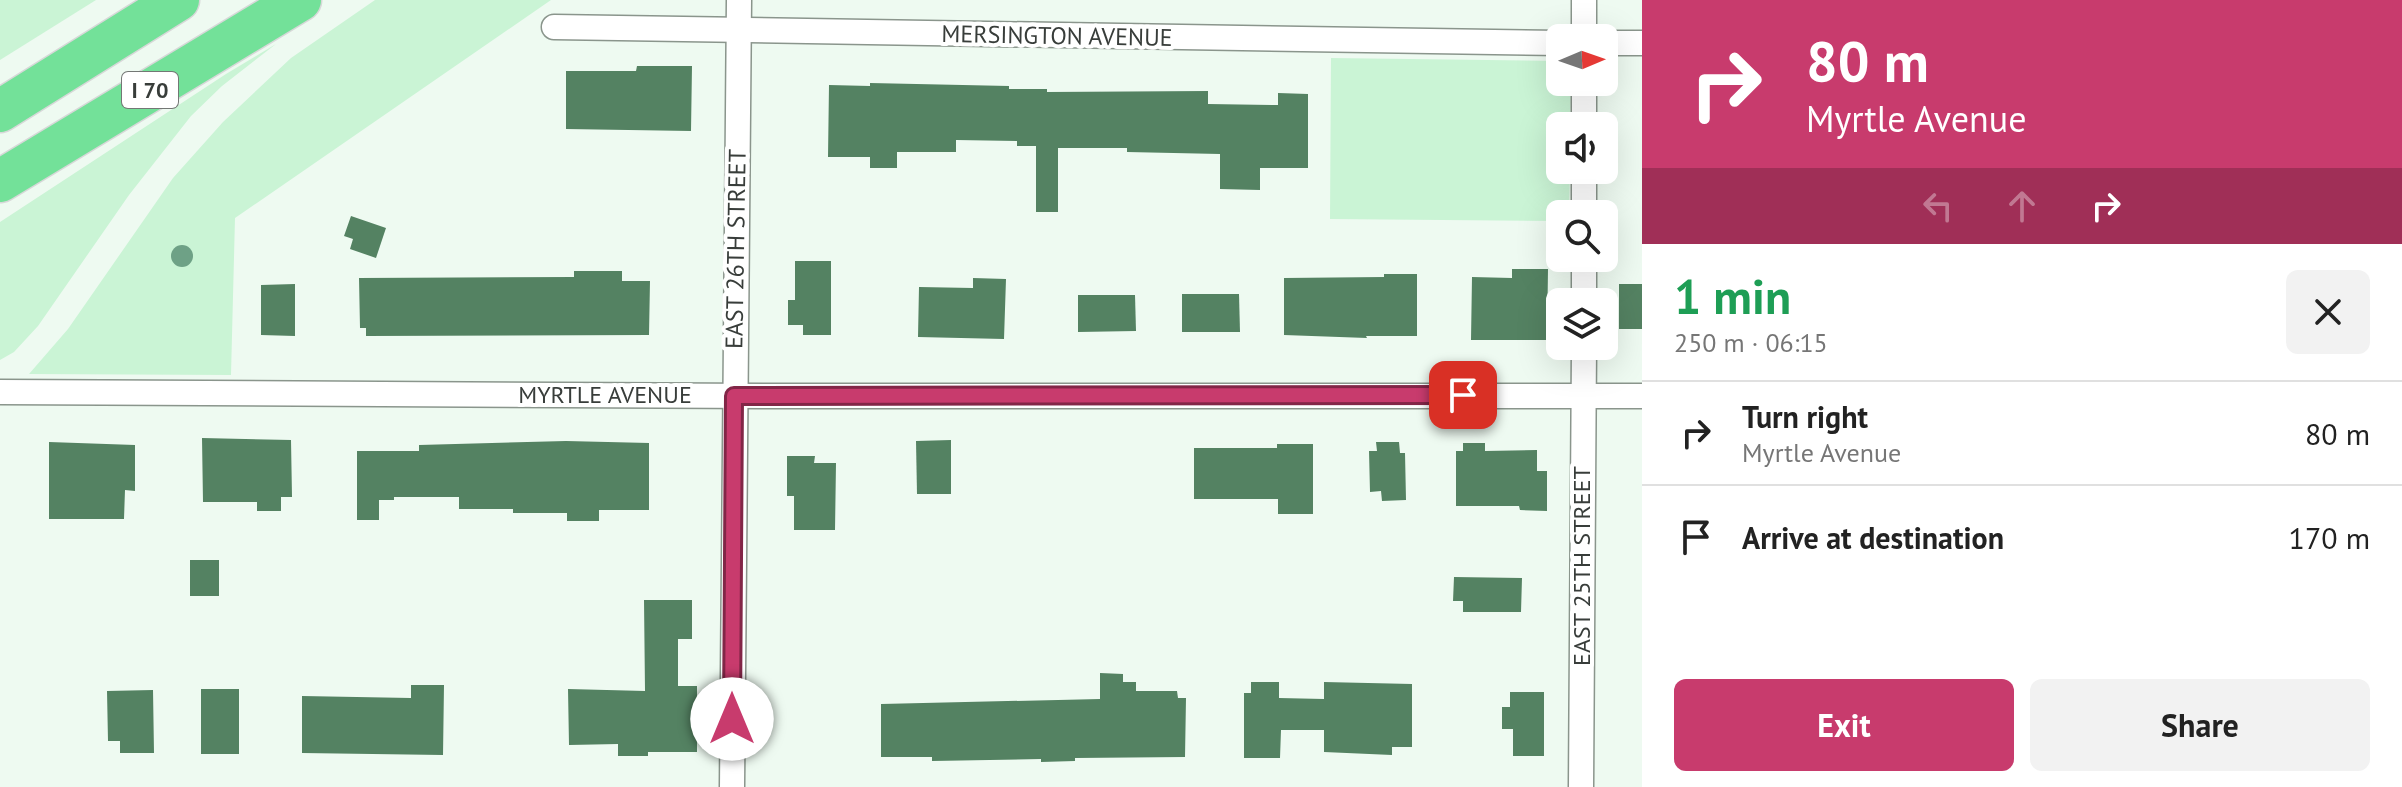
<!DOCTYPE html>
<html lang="en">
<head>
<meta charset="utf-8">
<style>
  :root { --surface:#fff; --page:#f2f2f2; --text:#222; --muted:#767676; --line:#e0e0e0; --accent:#c83b6d }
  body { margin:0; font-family:"PT Sans",sans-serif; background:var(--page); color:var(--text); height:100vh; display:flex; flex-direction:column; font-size:30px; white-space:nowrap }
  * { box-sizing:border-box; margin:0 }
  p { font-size:26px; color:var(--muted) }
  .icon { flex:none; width:44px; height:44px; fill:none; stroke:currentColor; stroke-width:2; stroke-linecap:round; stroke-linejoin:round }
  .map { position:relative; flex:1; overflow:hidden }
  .sheet { display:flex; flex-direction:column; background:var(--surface); width:760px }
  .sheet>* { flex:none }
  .banner { background:#c83b6d; color:#fff; overflow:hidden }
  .needle { width:52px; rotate:88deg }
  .buttons { position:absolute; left:1546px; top:24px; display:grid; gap:16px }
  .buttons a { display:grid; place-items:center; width:72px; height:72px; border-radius:12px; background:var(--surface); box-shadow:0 8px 32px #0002; font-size:40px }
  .pin { position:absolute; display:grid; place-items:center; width:68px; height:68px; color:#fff; margin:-34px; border-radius:16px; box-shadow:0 4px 12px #0006 }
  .me { position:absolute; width:88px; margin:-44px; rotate:0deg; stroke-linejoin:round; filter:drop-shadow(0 0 6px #0008) }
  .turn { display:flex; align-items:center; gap:28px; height:168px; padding:0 32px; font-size:36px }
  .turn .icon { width:104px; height:104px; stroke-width:2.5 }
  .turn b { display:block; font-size:56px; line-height:68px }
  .lanes { display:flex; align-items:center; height:76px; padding:0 32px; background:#0003; justify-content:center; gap:40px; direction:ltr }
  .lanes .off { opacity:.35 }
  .round { display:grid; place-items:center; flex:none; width:84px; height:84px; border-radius:12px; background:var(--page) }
  .overview { display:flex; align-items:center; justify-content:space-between; height:136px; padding:0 32px }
  h1 { font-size:48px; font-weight:600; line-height:60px; color:#1e9e55 }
  .action { display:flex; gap:16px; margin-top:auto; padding:16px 32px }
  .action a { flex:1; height:92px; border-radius:12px; background:var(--accent); color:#fff; font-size:32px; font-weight:600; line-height:92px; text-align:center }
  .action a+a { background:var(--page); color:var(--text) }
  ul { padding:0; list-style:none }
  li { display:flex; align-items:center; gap:24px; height:104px; padding:0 32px; border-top:2px solid var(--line) }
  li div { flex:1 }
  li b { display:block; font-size:30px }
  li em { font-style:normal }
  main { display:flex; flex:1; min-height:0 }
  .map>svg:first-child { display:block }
</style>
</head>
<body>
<main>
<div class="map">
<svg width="1642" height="787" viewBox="0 0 1642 787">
  <rect width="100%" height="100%" fill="#eefaf1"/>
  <!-- green -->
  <g fill="#caf4d5">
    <path d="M0,0h96l-96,60z"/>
    <path d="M375,0h176l-316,218 -4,157 -202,-1 39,-45 105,-151 50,-56 68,-64z"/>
    <path d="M276,44l-54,42 -31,30 -62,79 -91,131 -24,26 -14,8v-138l226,-148z"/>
    <path d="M1331,58l229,3v21h11l-1,44h-10v44h10l-1,44h-9v7l-230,-2z"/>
  </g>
  <!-- building -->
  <g fill="#548262">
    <path d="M637,66h55l-1,65 -125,-2v-58h70z"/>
    <path d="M870,83l139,3v3h38v3l161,-1v13l70,1v-12l30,1v74h-48v22l-40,-1v-35l-93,-2v-4h-69v64h-22v-66h-19v-5l-61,-1v12h-59v16h-27v-11h-42l1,-72 41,1z"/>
    <path d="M351,216l35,12 -10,30 -26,-9 3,-10 -9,-3z"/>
    <path d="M795,261h36v74h-28v-10h-15v-25h7z"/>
    <path d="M1512,269h36l-1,71h-76l1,-63 40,1z"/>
    <path d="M574,271h48v10h28l-1,54 -283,1v-8h-6l-1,-50 215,-1z"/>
    <path d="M1384,274h33v62h-51l1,2 -83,-3v-57l100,-1z"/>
    <path d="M973,278l33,1 -2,60 -86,-2 1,-50 54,1z"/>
    <path d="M295,284v52l-34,-1v-50z"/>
    <rect x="1619" y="284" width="23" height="45"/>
    <path d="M1182,294h57l1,38h-58z"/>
    <path d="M1078,295h57l1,36 -58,1z"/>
    <path d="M202,438l89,2 1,57h-11v14h-24v-9h-54z"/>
    <path d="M951,440v54h-34l-1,-53z"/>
    <path d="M566,441l83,2v67h-50v11h-32v-8h-54v-4h-54v-12h-65v3h-15v20h-22v-69h62v-6z"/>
    <path d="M49,442l86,3v46l-10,-1 -1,29h-75z"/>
    <path d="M1376,442h23l1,11h5l1,47 -24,1 -1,-10 -11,1 -1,-41h8z"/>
    <path d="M1463,443h22v8l52,-1v21h10v40l-27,-1 -1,-4h-63v-55h7z"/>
    <path d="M1277,444h36v70h-35v-15h-84v-51h83z"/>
    <path d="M787,456h28l-1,7h22l-1,67h-41v-34h-7z"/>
    <rect x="190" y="560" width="29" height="36"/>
    <path d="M1454,577l68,1 -1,34h-58v-11h-10z"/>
    <path d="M644,600h48v39h-14v47h19v66h-49v4h-30v-12l-49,1 -1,-56 77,2z"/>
    <path d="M1100,673l23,1v8h13v9h41l1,7h8l-1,59 -110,1v3l-34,1v-3l-109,2v-4h-51v-53l219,-5z"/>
    <path d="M1251,682h28v16l45,1v-17l88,2v63h-20v8l-68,-3v-22h-43l-1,28h-36v-65h7z"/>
    <path d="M411,685h33l-1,70 -141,-2v-57l109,2z"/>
    <rect x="201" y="689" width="38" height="65"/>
    <path d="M153,690l1,63h-34v-12h-12l-1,-50z"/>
    <path d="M1510,692h34v64h-31v-27h-11v-22h8z"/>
  </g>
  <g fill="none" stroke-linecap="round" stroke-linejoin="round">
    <defs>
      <g id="street">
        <path d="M554,27l1006,16"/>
        <path d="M1584,38v-38"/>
        <path d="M1604,43h38"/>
        <path d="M1584,82v44"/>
        <path d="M1584,170v44"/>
        <path d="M1584,258v44"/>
        <path d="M0,392l763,4h879"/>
        <path d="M732,787l7,-787"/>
        <path d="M1581,787l3,-441"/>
      </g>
      <g id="highway">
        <path d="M0,111l178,-111"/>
        <path d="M0,181l300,-181"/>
      </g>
    </defs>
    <!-- street casing -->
    <use href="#street" stroke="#8a958c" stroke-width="27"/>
    <!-- highway casing -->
    <use href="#highway" stroke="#d7d8d8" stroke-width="45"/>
    <!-- street -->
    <use href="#street" stroke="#fff" stroke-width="24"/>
    <!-- highway -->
    <use href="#highway" stroke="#73e199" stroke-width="42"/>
  </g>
  <!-- trees -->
  <circle fill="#6ea186" cx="182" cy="256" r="11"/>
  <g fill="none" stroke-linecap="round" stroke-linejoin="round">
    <defs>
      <path id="route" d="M732,719l2,-323 729,-1"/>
    </defs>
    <!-- route casing -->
    <use href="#route" stroke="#822647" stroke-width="20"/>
    <!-- route -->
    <use href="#route" stroke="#c83b6d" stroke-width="14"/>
  </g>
  <g text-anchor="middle" stroke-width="8" stroke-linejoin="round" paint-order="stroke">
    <!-- shield labels -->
    <rect fill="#fff" stroke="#747775" stroke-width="2" x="122" y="72" width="56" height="36" rx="6"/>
    <g font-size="22" font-weight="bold" fill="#383d3a">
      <text x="150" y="98">I 70</text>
    </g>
    <!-- street labels -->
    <g font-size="24" fill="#383d3a" stroke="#fff">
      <text transform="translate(1057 36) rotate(1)" y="8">MERSINGTON AVENUE</text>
      <text transform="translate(736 249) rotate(-89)" y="8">EAST 26TH STREET</text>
      <text x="605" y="403">MYRTLE AVENUE</text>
      <text transform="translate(1582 566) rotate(-90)" y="8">EAST 25TH STREET</text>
    </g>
  </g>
</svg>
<div class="buttons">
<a><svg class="needle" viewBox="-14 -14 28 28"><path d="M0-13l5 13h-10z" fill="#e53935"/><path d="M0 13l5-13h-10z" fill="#767676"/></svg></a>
<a><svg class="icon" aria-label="sound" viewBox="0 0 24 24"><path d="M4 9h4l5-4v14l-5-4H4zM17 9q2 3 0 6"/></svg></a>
<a><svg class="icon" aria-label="search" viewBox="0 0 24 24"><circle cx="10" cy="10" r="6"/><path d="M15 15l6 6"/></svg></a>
<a><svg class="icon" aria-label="layers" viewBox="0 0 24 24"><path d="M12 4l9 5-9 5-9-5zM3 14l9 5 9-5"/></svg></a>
</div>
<div class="pin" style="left:1463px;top:395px;background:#d93025"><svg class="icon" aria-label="arrive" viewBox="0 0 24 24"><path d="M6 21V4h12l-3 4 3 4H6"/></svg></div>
<svg class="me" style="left:732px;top:719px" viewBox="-20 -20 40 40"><circle r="19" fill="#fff"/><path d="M0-13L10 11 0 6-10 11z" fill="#c83b6d"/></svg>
</div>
<section class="sheet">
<div class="banner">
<div class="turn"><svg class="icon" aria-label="right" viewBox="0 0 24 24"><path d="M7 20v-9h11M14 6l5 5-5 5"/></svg><div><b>80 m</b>Myrtle Avenue</div></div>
<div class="lanes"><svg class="icon off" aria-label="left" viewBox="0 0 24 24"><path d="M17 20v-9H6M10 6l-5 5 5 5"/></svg><svg class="icon off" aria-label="ahead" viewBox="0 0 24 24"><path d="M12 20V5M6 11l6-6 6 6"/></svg><svg class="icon" aria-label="right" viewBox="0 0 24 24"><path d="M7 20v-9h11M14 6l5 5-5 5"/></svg></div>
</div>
<div class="overview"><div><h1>1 min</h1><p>250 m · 06:15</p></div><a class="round"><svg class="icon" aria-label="close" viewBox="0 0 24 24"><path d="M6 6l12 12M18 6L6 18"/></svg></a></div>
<ul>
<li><svg class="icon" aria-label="right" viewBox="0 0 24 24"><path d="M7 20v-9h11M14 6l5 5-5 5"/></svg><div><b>Turn right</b><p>Myrtle Avenue</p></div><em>80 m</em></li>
<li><svg class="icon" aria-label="arrive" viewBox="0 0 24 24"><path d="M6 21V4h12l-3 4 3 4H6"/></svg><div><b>Arrive at destination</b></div><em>170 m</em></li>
</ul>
<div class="action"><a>Exit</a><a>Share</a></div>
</section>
</main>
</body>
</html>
